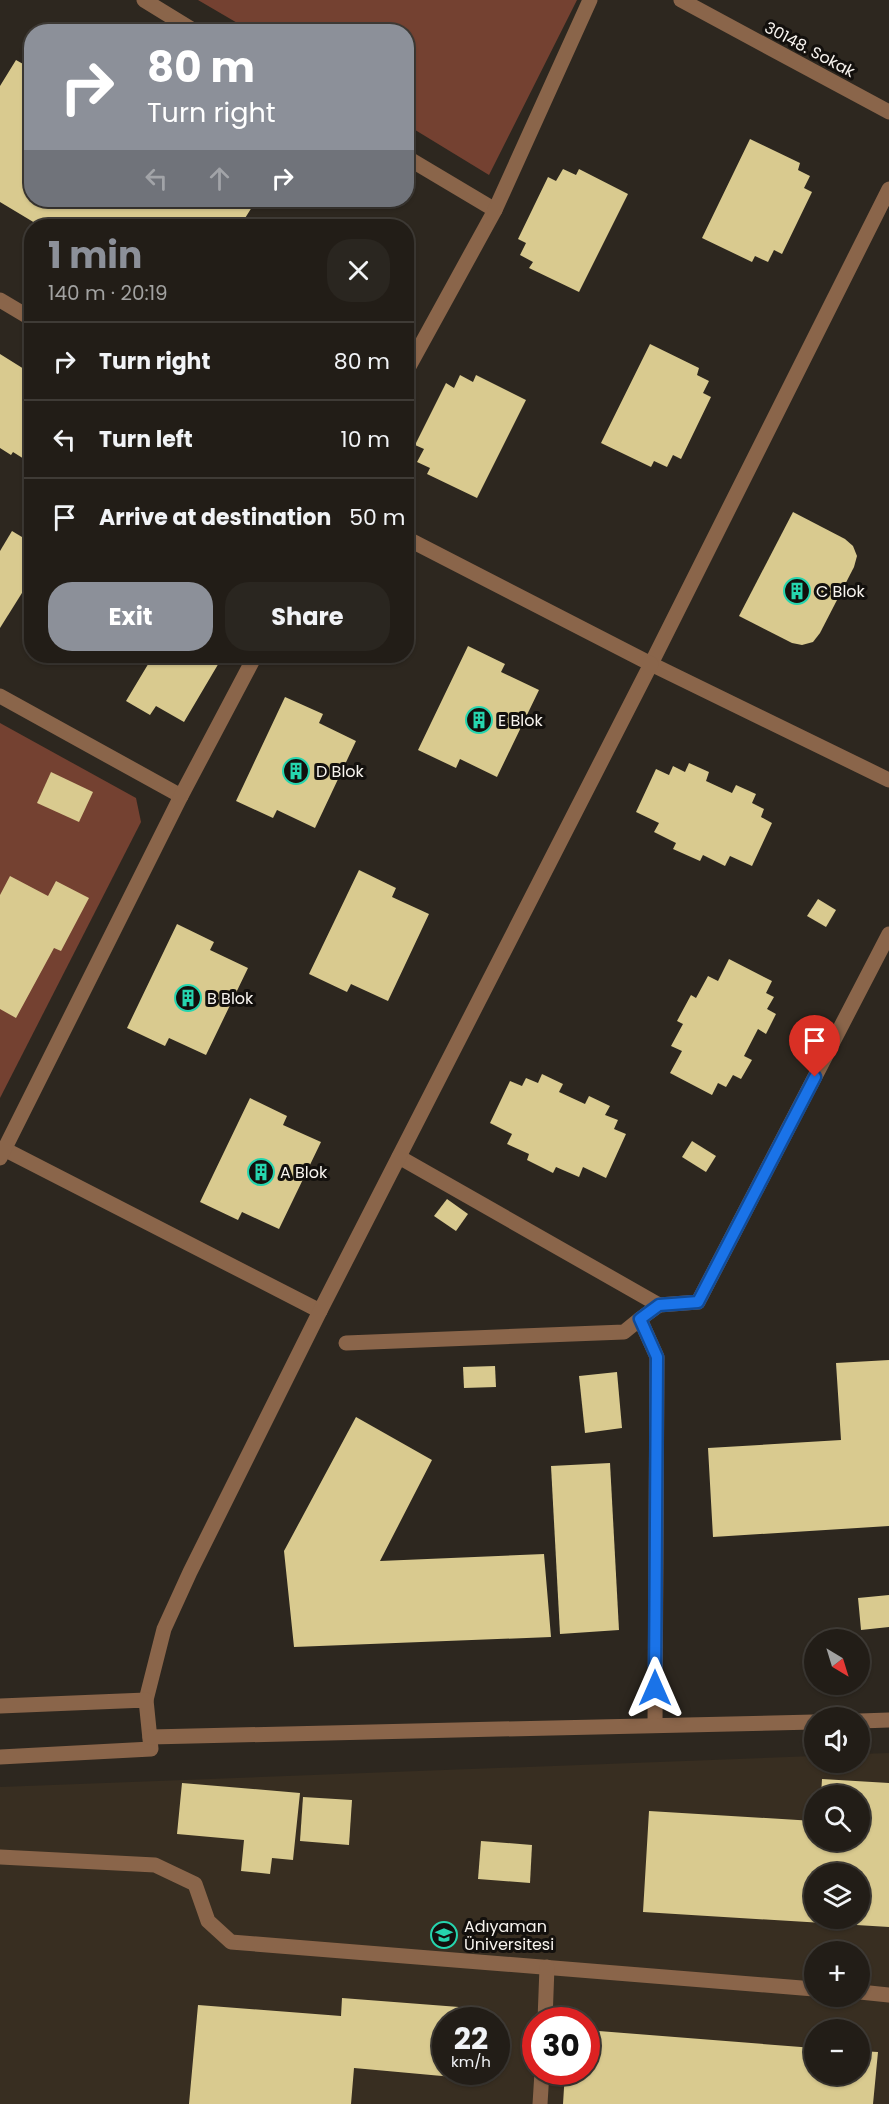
<!DOCTYPE html>
<html lang="en">
<head>
<meta charset="utf-8">
<style>
  :root { --surface:#221d17; --page:#2a2620; --text:#f1f3f6; --muted:#a2a2a1; --line:#3f3b36; --accent:#8c9099 }
  body { margin:0; font-family:Poppins,sans-serif; background:var(--page); color:var(--text); height:100vh; display:flex; flex-direction:column; font-size:22px; white-space:nowrap }
  * { box-sizing:border-box; margin:0 }
  p { font-size:20px; color:var(--muted) }
  .icon { flex:none; width:33px; height:33px; fill:none; stroke:currentColor; stroke-width:2; stroke-linecap:round; stroke-linejoin:round }
  .map { position:relative; flex:1; overflow:hidden }
  .details { position:absolute; left:24px; top:219px; width:390px; height:444px; display:flex; flex-direction:column; background:var(--surface); border-radius:24px; box-shadow:0 2px 4px #0004,0 0 0 2px var(--line) }
  .details>* { flex:none }
  .hud { position:absolute; left:24px; top:24px; width:390px; height:183px; border-radius:24px; box-shadow:0 2px 4px #0004,0 0 0 2px var(--line); background:#8c9099; color:#fff; overflow:hidden }
  .needle { width:39px; rotate:142deg }
  .buttons { position:absolute; left:804px; top:1629px; display:grid; gap:12px }
  .buttons a { display:grid; place-items:center; width:66px; height:66px; border-radius:50%; background:var(--surface); box-shadow:0 2px 4px #0004,0 0 0 2px var(--line); font-size:30px }
  .speed { position:absolute; left:432px; top:2007px; display:flex; gap:12px; font-size:30px; font-weight:700; text-align:center }
  .speed>* { display:grid; place-content:center; width:78px; height:78px; border-radius:50%; background:var(--surface); box-shadow:0 2px 4px #0004,0 0 0 2px var(--line); line-height:1 }
  .speed small { font-size:15px; font-weight:400 }
  .speed .limit { border:9px solid #d22; background:#fff; color:#111 }
  .pin { position:absolute; display:grid; place-items:center; width:51px; height:51px; color:#fff; margin:-62px -26px; border-radius:50% 50% 50% 0; rotate:-45deg; box-shadow:0 0 6px #0007 }
  .pin .icon { rotate:45deg }
  .me { position:absolute; width:66px; margin:-33px; rotate:0deg; stroke-linejoin:round; filter:drop-shadow(0 0 4px #0008) }
  .turn { display:flex; align-items:center; gap:21px; height:126px; padding:0 24px; font-size:27px }
  .turn .icon { width:78px; height:78px; stroke-width:2.5 }
  .turn b { display:block; font-size:42px; line-height:51px }
  .lanes { display:flex; align-items:center; height:57px; padding:0 24px; background:#0003; justify-content:center; gap:30px; direction:ltr }
  .lanes .off { opacity:.35 }
  .round { display:grid; place-items:center; flex:none; width:63px; height:63px; border-radius:24px; background:var(--page) }
  .headline { display:flex; align-items:center; justify-content:space-between; height:102px; padding:0 24px }
  h1 { font-size:36px; font-weight:700; line-height:45px; color:var(--accent) }
  .action { display:flex; gap:12px; margin-top:auto; padding:12px 24px }
  .action a { flex:1; height:69px; border-radius:24px; background:var(--accent); color:#fff; font-size:24px; font-weight:700; line-height:69px; text-align:center }
  .action a+a { background:var(--page); color:var(--text) }
  ul { padding:0; list-style:none }
  li { display:flex; align-items:center; gap:18px; height:78px; padding:0 24px; border-top:2px solid var(--line) }
  li div { flex:1 }
  li b { display:block; font-size:22px }
  li em { font-style:normal }
  .map>svg:first-child { display:block }
</style>
</head>
<body>
<div class="map">
<svg width="889" height="2104" viewBox="0 0 889 2104">
  <rect width="100%" height="100%" fill="#2d271f"/>
  <!-- built -->
  <path fill="#382e21" fill-rule="evenodd" d="M889,1753v351h-889v-317l814,-31v6h46v-8zM814,1796h46v44h-46zM814,1874h46v44h-46zM814,1952h46v44h-46zM446,2020h50v52h-50zM536,2020h50v52h-50zM814,2030h46v44h-46z"/>
  <!-- green -->
  <g fill="#744131">
    <path d="M198,0h379l-88,175 -82,-50 -1,-93 -155,-1z"/>
    <path d="M0,723l136,75 5,24 -141,276z"/>
  </g>
  <!-- building -->
  <g fill="#d9ca8f" fill-rule="evenodd">
    <path d="M16,60l16,9v131h214l8,4 -14,22h-200l-40,-24v-116z"/>
    <path d="M750,139l50,24 -2,7 12,6 -6,12 8,4 -30,62 -8,-4 -6,12 -13,-6 -3,6 -50,-24z"/>
    <path d="M563,169l13,6 3,-6 49,25 -49,98 -50,-24 4,-6 -13,-7 6,-12 -8,-4 30,-62 8,4z"/>
    <path d="M650,344l49,24 -2,7 12,6 -6,12 8,4 -30,62 -8,-4 -6,12 -13,-6 -3,6 -50,-24z"/>
    <path d="M0,354l32,20v90l-19,-12 -2,3 -11,-7z"/>
    <path d="M460,375l13,7 3,-7 50,25 -49,98 -50,-24 3,-6 -13,-6 7,-13 -9,-4 31,-62 8,5z"/>
    <path d="M793,512l52,27 8,7 4,10 -3,11 -34,66 -7,9 -11,3 -10,-2 -53,-27z"/>
    <path d="M12,531l20,12v34l-32,51v-77z"/>
    <path d="M468,646l37,18 -4,8 38,18 -42,87 -37,-18 -4,9 -38,-18z"/>
    <path d="M153,656h70l-39,66 -28,-16 -6,9 -24,-14z"/>
    <path d="M285,697l38,17 -4,9 37,18 -41,87 -38,-18 -4,8 -37,-17z"/>
    <path d="M689,763l20,9 -3,9 26,12 4,-8 20,9 -4,9 12,6 -3,8 11,6 -20,43 -22,-10 -5,10 -22,-11 -3,6 -27,-12 3,-6 -22,-11 5,-9 -23,-11 20,-43 13,6 4,-9 12,6z"/>
    <path d="M51,772l42,20 -14,30 -42,-19z"/>
    <path d="M359,870l37,18 -4,9 37,17 -41,87 -37,-17 -4,8 -38,-18z"/>
    <path d="M10,876l38,20 8,-15 33,17 -28,53 -7,-3 -38,70 -16,-9v-114z"/>
    <path d="M818,899l18,11 -10,17 -19,-11z"/>
    <path d="M177,924l37,18 -4,8 38,18 -42,87 -37,-17 -4,8 -38,-18z"/>
    <path d="M729,959l43,22 -6,12 8,4 -7,12 9,5 -10,20 -8,-5 -14,27 8,4 -11,19 -8,-4 -7,12 -8,-4 -6,12 -42,-22 12,-22 -11,-5 12,-22 -6,-3 14,-26 5,3 12,-22 10,5z"/>
    <path d="M542,1074l21,10 -4,8 26,12 4,-8 21,10 -5,9 13,5 -4,9 12,5 -20,44 -23,-11 -4,10 -23,-10 -3,6 -26,-13 2,-6 -22,-10 5,-10 -22,-11 20,-42 12,5 4,-8 12,5z"/>
    <path d="M250,1098l37,18 -4,9 38,17 -42,87 -37,-17 -4,8 -38,-18z"/>
    <path d="M692,1141l24,15 -10,16 -24,-15z"/>
    <path d="M447,1199l21,15 -12,17 -22,-15z"/>
    <path d="M889,1360v166l-176,11 -5,-89 133,-8 -5,-77z"/>
    <path d="M495,1366l1,21 -32,1 -1,-21z"/>
    <path d="M617,1372l5,56 -37,5 -6,-57z"/>
    <path d="M356,1417l76,43 -52,101 164,-7 7,83 -257,10 -10,-96z"/>
    <path d="M610,1463l9,167 -59,4 -9,-168z"/>
    <path d="M889,1595v32l-28,3 -3,-32z"/>
    <path d="M822,1779l67,4v144l-246,-15 6,-101 165,10v19h46v-44h-39zM814,1874h46v44h-46z"/>
    <path d="M182,1783l118,10 -7,67 -21,-2 -2,16 -29,-3 3,-31 -67,-6z"/>
    <path d="M303,1797l49,3 -3,45 -49,-4z"/>
    <path d="M481,1841l51,4 -2,38 -52,-4z"/>
    <path d="M342,1998l117,9 -1,13h-12v52h7v5l-99,-9 -3,36h-162l9,-99 143,11z"/>
    <path d="M586,2030l228,18v26h46v-23l18,1 -5,52h-310l2,-32h21z"/>
  </g>
  <g fill="none" stroke-linecap="round" stroke-linejoin="round">
    <!-- service -->
    <path stroke="#8a654a" stroke-width="15" d="M346,1343l278,-11 16,-13"/>
    <!-- minor -->
    <g stroke="#8a654a" stroke-width="15">
      <path d="M144,0l52,32"/>
      <path d="M681,0l208,112"/>
      <path d="M406,157l89,53"/>
      <path d="M889,189l-238,475 238,116"/>
      <path d="M0,300l32,19"/>
      <path d="M406,372l89,-162 95,-210"/>
      <path d="M0,696l181,100"/>
      <path d="M4,1149l316,162"/>
      <path d="M399,1157l260,148 39,-3 191,-368"/>
      <path d="M0,1158l181,-362 74,-140"/>
      <path d="M146,1700l18,-71 26,-57 130,-261 331,-647 -245,-126"/>
      <path d="M0,1706l146,-6 5,49 -151,8"/>
      <path d="M860,1721l29,-1"/>
      <path d="M655,1725l2,-368 -17,-38 19,-14"/>
      <path d="M150,1737l664,-15"/>
      <path d="M0,1857l155,8 40,19 13,37 23,21 583,47"/>
      <path d="M860,1992l29,3"/>
      <path d="M545,2020l2,-53"/>
      <path d="M540,2104l2,-32"/>
    </g>
  </g>
  <g fill="none" stroke-linecap="round" stroke-linejoin="round">
    <defs>
      <path id="route" d="M655,1688l2,-331 -17,-38 19,-14 39,-3 117,-225"/>
    </defs>
    <!-- route casing -->
    <use href="#route" stroke="#114b97" stroke-width="15"/>
    <!-- route -->
    <use href="#route" stroke="#1a73e8" stroke-width="10"/>
  </g>
  <!-- icons -->
  <defs>
    <symbol id="building-ring" viewBox="-11 -11 22 22"><circle r="9.5" fill="#13100d" stroke="#26d5ae" stroke-width="1.5"/><path d="M-4-6H4V6H1V3H-1V6H-4ZM-2.5-4.3h1.7v1.8h-1.7ZM.8-4.3h1.7v1.8H.8ZM-2.5-1h1.7V.8h-1.7ZM.8-1h1.7V.8H.8Z" fill="#26d5ae"/></symbol>
    <symbol id="university-ring" viewBox="-11 -11 22 22"><circle r="9.5" fill="#13100d" stroke="#26d5ae" stroke-width="1.5"/><path d="M0-5L7-2L0 1L-7-2ZM-4 1L0 2.5L4 1V4Q0 6-4 4Z" fill="#26d5ae"/></symbol>
  </defs>
  <g fill-rule="evenodd">
    <use href="#building-ring" x="782" y="576" width="30" height="30"/>
    <use href="#building-ring" x="464" y="705" width="30" height="30"/>
    <use href="#building-ring" x="281" y="756" width="30" height="30"/>
    <use href="#building-ring" x="173" y="983" width="30" height="30"/>
    <use href="#building-ring" x="246" y="1157" width="30" height="30"/>
    <use href="#university-ring" x="429" y="1920" width="30" height="30"/>
  </g>
  <g text-anchor="middle" stroke-width="6" stroke-linejoin="round" paint-order="stroke">
    <!-- street labels -->
    <g font-size="16" fill="#f8f4ef" stroke="#13100d">
      <text transform="translate(810 49) rotate(28)" y="6">30148. Sokak</text>
    </g>
    <!-- poi labels -->
    <g font-size="16" fill="#f8f4ef" stroke="#13100d" text-anchor="start">
      <text x="816" y="597">C Blok</text>
      <text x="498" y="726">E Blok</text>
      <text x="316" y="777">D Blok</text>
      <text x="207" y="1004">B Blok</text>
      <text x="280" y="1178">A Blok</text>
      <text x="464" y="1932">Adıyaman<tspan x="464" dy="18">Üniversitesi</tspan></text>
    </g>
  </g>
</svg>
<div class="buttons">
<a><svg class="needle" viewBox="-14 -14 28 28"><path d="M0-13l5 13h-10z" fill="#e53935"/><path d="M0 13l5-13h-10z" fill="#a2a2a1"/></svg></a>
<a><svg class="icon" aria-label="sound" viewBox="0 0 24 24"><path d="M4 9h4l5-4v14l-5-4H4zM17 9q2 3 0 6"/></svg></a>
<a><svg class="icon" aria-label="search" viewBox="0 0 24 24"><circle cx="10" cy="10" r="6"/><path d="M15 15l6 6"/></svg></a>
<a><svg class="icon" aria-label="layers" viewBox="0 0 24 24"><path d="M12 4l9 5-9 5-9-5zM3 14l9 5 9-5"/></svg></a>
<a>+</a>
<a>−</a>
</div>
<div class="speed"><div>22<small>km/h</small></div><div class="limit">30</div></div>
<div class="pin" style="left:815px;top:1077px;background:#d93025"><svg class="icon" aria-label="arrive" viewBox="0 0 24 24"><path d="M6 21V4h12l-3 4 3 4H6"/></svg></div>
<svg class="me" style="left:655px;top:1688px" viewBox="-20 -20 40 40"><path d="M0-17L14 15 0 8-14 15z" fill="#1a73e8" stroke="#fff" stroke-width="4"/></svg>
<div class="hud">
<div class="turn"><svg class="icon" aria-label="right" viewBox="0 0 24 24"><path d="M7 20v-9h11M14 6l5 5-5 5"/></svg><div><b>80 m</b>Turn right</div></div>
<div class="lanes"><svg class="icon off" aria-label="left" viewBox="0 0 24 24"><path d="M17 20v-9H6M10 6l-5 5 5 5"/></svg><svg class="icon off" aria-label="ahead" viewBox="0 0 24 24"><path d="M12 20V5M6 11l6-6 6 6"/></svg><svg class="icon" aria-label="right" viewBox="0 0 24 24"><path d="M7 20v-9h11M14 6l5 5-5 5"/></svg></div>
</div>
<section class="details">
<div class="headline"><div><h1>1 min</h1><p>140 m · 20:19</p></div><a class="round"><svg class="icon" aria-label="close" viewBox="0 0 24 24"><path d="M6 6l12 12M18 6L6 18"/></svg></a></div>
<ul>
<li><svg class="icon" aria-label="right" viewBox="0 0 24 24"><path d="M7 20v-9h11M14 6l5 5-5 5"/></svg><div><b>Turn right</b></div><em>80 m</em></li>
<li><svg class="icon" aria-label="left" viewBox="0 0 24 24"><path d="M17 20v-9H6M10 6l-5 5 5 5"/></svg><div><b>Turn left</b></div><em>10 m</em></li>
<li><svg class="icon" aria-label="arrive" viewBox="0 0 24 24"><path d="M6 21V4h12l-3 4 3 4H6"/></svg><div><b>Arrive at destination</b></div><em>50 m</em></li>
</ul>
<div class="action"><a>Exit</a><a>Share</a></div>
</section>
</div>
</body>
</html>
